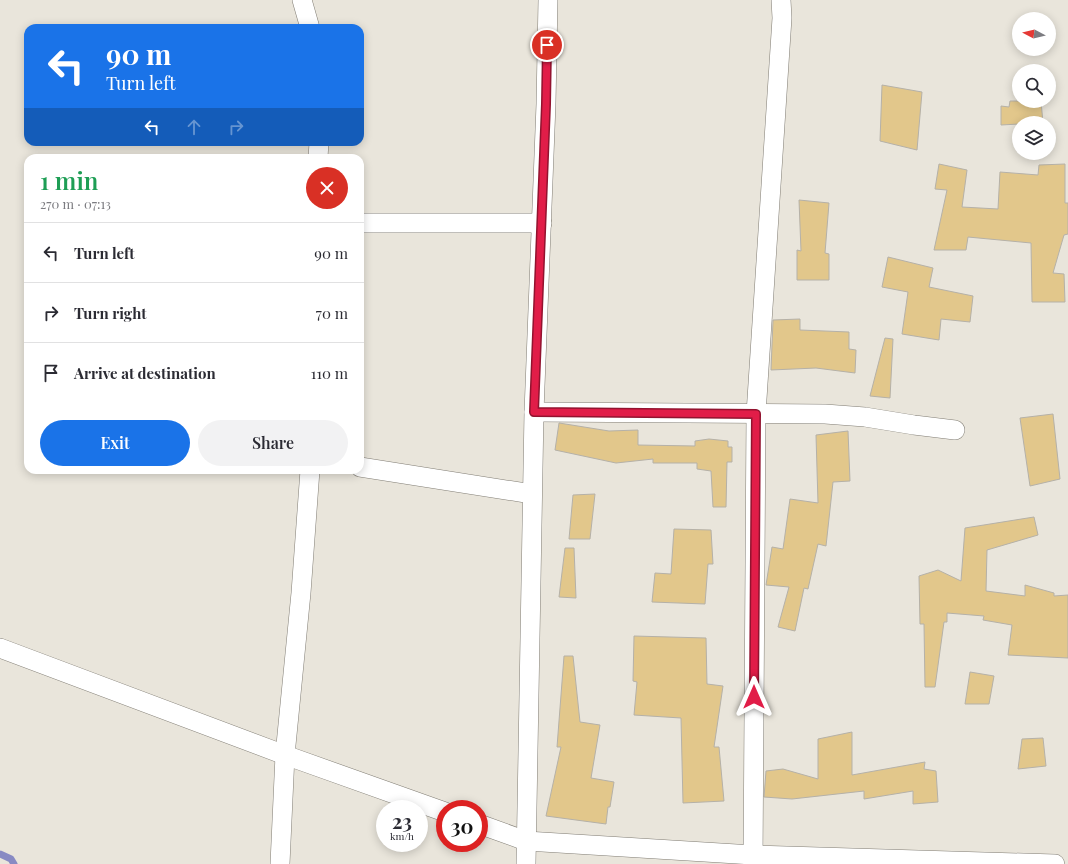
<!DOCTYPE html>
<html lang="en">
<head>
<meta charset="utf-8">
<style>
  :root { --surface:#fff; --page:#f2f2f3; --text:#2b2b33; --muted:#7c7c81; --line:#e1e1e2; --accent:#1a73e8 }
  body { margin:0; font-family:"Playfair Display",serif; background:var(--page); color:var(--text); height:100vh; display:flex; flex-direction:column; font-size:15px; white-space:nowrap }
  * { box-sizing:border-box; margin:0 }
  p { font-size:13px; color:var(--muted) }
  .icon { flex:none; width:22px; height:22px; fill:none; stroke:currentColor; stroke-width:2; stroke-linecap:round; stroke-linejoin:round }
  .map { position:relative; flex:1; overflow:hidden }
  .drawer { position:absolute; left:24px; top:154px; width:340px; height:320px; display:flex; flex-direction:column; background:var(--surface); border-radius:12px; box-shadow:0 2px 10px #0003 }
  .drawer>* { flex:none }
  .top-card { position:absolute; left:24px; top:24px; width:340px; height:122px; border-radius:12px; box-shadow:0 2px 10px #0003; background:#1a73e8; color:#fff; overflow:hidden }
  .needle { width:26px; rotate:277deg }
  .tools { position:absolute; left:1012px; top:12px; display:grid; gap:8px }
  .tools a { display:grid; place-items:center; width:44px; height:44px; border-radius:50%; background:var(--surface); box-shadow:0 2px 10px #0003; font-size:20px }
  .speed { position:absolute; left:376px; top:800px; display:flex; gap:8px; font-size:20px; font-weight:700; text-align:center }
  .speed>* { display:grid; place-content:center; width:52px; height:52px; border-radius:50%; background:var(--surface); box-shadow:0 2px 10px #0003; line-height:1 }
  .speed small { font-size:10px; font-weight:400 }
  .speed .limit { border:6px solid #d22; background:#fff; color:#111 }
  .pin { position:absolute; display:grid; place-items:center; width:34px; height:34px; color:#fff; margin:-17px; border:2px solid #fff; border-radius:50%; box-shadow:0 1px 4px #0007 }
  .me { position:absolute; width:44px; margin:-22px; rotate:0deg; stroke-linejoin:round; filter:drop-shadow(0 0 3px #0008) }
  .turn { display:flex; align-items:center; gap:14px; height:84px; padding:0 16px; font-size:18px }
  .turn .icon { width:52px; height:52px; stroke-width:2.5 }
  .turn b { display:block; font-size:28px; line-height:34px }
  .lanes { display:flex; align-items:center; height:38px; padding:0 16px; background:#0003; justify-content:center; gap:20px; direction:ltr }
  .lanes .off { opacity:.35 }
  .round { display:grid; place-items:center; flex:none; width:42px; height:42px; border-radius:21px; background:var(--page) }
  .summary { display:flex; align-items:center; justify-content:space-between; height:68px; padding:0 16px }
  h1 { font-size:24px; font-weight:600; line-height:30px; color:#1e9e55 }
  .cta { display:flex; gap:8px; margin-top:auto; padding:8px 16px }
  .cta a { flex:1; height:46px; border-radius:24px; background:var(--accent); color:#fff; font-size:16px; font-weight:600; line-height:46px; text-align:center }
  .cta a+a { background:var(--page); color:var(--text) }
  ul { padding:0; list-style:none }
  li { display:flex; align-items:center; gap:12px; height:60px; padding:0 16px; border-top:1px solid var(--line) }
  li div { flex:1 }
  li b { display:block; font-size:15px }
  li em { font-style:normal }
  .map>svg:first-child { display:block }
</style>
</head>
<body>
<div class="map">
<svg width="1068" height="864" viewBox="0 0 1068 864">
  <rect width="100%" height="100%" fill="#e9e5db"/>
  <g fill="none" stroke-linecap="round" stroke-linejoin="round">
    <!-- stream -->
    <path stroke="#888ac3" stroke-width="7" d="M0,854l11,5 3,5"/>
  </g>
  <!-- building -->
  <g fill="#e2c78b" stroke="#b5b1a8">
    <path d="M882,85l40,7 -5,58 -37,-9z"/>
    <path d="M1010,101h31l2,22h-24v1l-18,1v-19l8,1z"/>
    <path d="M939,164l28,6 -5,37 36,2 2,-37 38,3 1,-10 26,-1v39h3v31l-4,1 -11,38 11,1 1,28h-33l-1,-59 -63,-6 -2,13h-32l13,-60 -12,-1z"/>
    <path d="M799,200l30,3 -4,50 4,1v26h-32v-30l4,1z"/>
    <path d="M888,257l45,11 -4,19 44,9 -3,26 -29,-3 -2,21 -37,-6 6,-42 -26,-5z"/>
    <path d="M800,319v11l49,2v17l7,1 -1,23 -39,-5 -45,2 2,-50z"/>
    <path d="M885,338l8,1 -3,59 -20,-2z"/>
    <path d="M1053,414l7,65 -30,7 -10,-68z"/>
    <path d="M559,423l50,8 29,-1v15l57,1v-5l14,-2 19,2v6h4v15h-5l-1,45h-13l-2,-36 -14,-2v-6h-44v-4l-37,4 -61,-13z"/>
    <path d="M848,431l2,50 -17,1 -7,64 -8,-2 -10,45 -4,-1 -9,43 -17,-4 11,-40 -23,-2 6,-38 11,2 7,-50 28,4 -2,-68z"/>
    <path d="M595,494l-5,45h-21l4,-44z"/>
    <path d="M1034,517l4,18 -51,15 -1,41 39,5v-11l29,8v3l14,-1v63l-60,-3 4,-30 -29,-5 1,-4 -37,-3v9h-3l-9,65h-10l-1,-63h-4l-1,-48 19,-6 23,11 4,-53z"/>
    <path d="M674,529l37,1 2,34h-5l-3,40 -53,-2 3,-29 16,1z"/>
    <path d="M565,548h9l2,50 -17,-1z"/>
    <path d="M634,636l72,2 1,46 16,2 -9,61h5l5,54 -41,2 -2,-85 -47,-3 3,-33 -4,-1z"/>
    <path d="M564,656h9l7,66 20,3 -9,53 23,4 -4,25h-2l-2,17 -60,-8 15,-69h-4z"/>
    <path d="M970,672l24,4 -5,28h-24z"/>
    <path d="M852,732v43l73,-13 -1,7 12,2 2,31 -25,2v-13l-49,8v-8l-72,8 -28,-2 2,-26 17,-2 35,10v-40z"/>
    <path d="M1043,738l3,28 -28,3 4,-30z"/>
  </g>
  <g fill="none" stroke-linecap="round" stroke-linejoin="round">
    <defs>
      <g id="street">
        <path d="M302,0l8,28"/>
        <path d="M318,158l1,-16"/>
        <path d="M360,223h182"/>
        <path d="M534,412l291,2 40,3 49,8 41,5"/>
        <path d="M360,467l172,27"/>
        <path d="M0,648l285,107 160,57"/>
        <path d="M479,824l47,17 227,14 302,9"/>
        <path d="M280,864l5,-109 16,-162 9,-123"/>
        <path d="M526,864l8,-452 12,-308 2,-104"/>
        <path d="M753,864l3,-450 26,-396 -1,-18"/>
      </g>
    </defs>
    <!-- street casing -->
    <use href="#street" stroke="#817d74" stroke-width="20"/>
    <!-- street -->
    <use href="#street" stroke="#fff" stroke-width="19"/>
  </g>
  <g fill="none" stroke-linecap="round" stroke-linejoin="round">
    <defs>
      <path id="route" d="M547,45l-1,59 -12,308 222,2 -2,283"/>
    </defs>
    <!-- route casing -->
    <use href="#route" stroke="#92132f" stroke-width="10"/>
    <!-- route -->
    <use href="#route" stroke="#e11d48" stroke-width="7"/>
  </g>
</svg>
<div class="tools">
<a><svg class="needle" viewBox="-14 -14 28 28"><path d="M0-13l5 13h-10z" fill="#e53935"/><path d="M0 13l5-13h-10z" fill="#7c7c81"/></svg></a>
<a><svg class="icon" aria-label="search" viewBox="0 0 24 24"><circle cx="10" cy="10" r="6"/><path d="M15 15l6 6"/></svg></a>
<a><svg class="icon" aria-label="layers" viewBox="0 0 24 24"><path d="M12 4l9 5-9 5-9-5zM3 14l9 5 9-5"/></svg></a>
</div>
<div class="speed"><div>23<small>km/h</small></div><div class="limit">30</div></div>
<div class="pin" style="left:547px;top:45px;background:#d93025"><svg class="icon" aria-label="arrive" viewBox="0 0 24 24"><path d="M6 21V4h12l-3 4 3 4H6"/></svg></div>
<svg class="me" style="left:754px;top:697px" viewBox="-20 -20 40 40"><path d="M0-17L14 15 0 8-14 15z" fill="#e11d48" stroke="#fff" stroke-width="4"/></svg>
<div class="top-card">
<div class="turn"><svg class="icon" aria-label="left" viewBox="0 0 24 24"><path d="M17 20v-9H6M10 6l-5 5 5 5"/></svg><div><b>90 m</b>Turn left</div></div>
<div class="lanes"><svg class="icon" aria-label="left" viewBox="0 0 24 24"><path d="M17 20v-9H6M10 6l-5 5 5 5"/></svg><svg class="icon off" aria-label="ahead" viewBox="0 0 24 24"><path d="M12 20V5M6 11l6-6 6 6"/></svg><svg class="icon off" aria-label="right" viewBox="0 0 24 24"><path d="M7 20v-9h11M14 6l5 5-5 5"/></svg></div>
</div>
<section class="drawer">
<div class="summary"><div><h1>1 min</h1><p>270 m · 07:13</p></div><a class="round" style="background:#d93025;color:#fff"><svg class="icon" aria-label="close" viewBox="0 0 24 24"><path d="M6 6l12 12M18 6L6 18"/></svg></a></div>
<ul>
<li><svg class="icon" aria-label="left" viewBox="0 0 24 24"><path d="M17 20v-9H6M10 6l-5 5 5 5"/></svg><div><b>Turn left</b></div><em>90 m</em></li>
<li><svg class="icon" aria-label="right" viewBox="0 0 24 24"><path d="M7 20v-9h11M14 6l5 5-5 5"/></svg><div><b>Turn right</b></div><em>70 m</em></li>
<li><svg class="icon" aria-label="arrive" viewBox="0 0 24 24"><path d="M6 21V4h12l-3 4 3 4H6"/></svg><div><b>Arrive at destination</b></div><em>110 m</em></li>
</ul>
<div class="cta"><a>Exit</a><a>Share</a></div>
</section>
</div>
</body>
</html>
